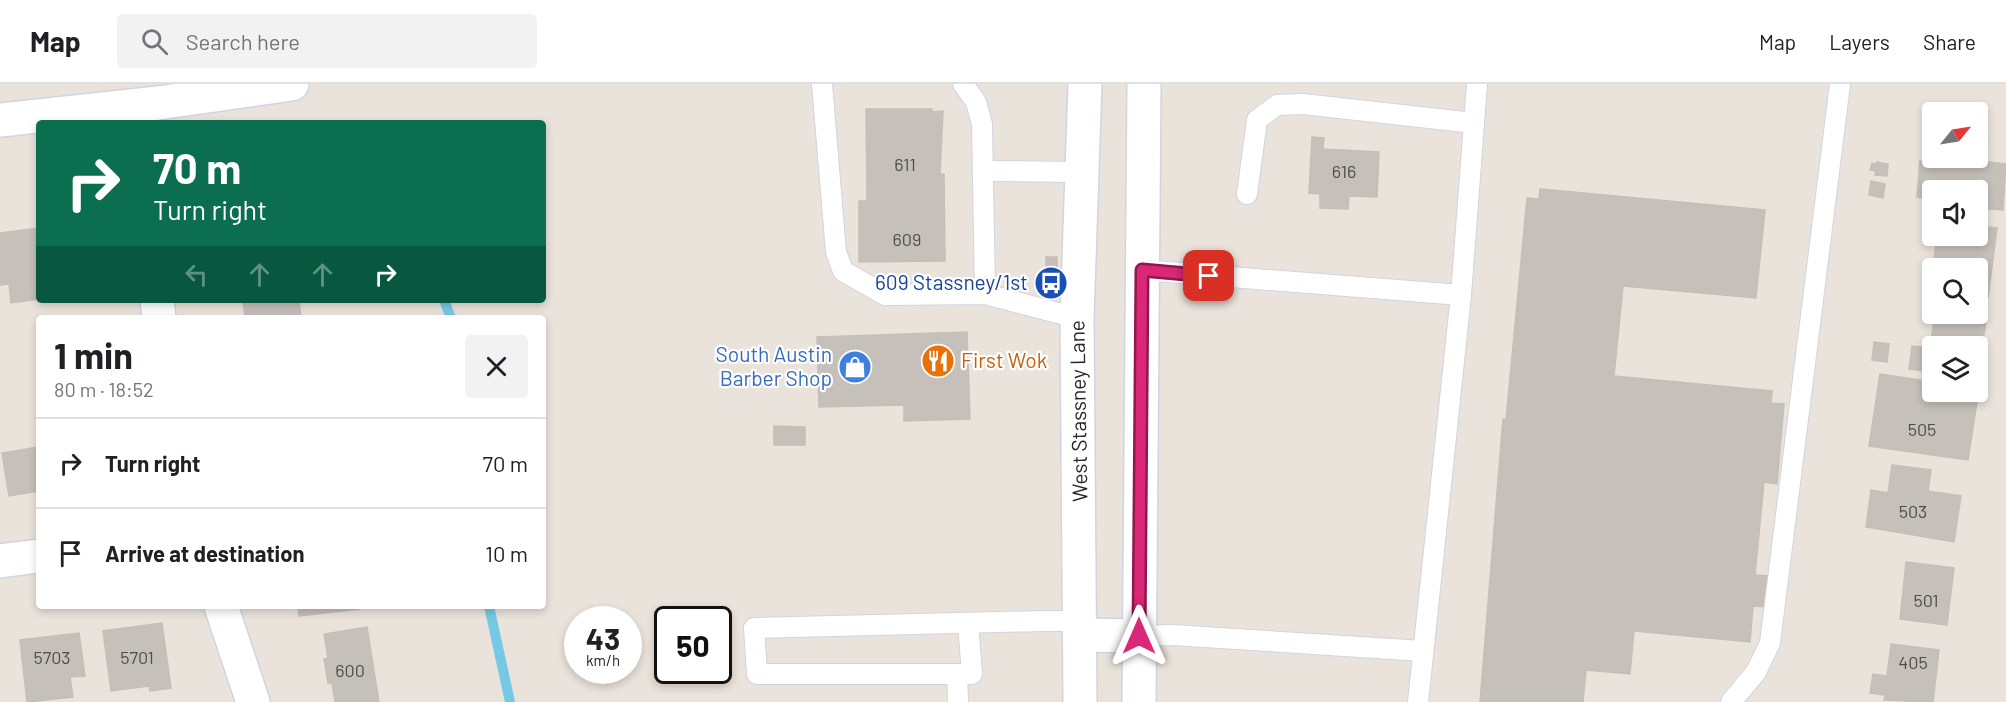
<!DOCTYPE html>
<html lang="en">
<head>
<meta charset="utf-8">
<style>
  :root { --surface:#fff; --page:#f2f2f2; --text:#202124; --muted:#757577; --line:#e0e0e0 }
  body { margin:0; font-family:Barlow,sans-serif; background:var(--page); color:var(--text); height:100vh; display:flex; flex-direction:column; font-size:22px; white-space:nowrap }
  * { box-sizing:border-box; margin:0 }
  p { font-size:20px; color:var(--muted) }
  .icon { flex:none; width:33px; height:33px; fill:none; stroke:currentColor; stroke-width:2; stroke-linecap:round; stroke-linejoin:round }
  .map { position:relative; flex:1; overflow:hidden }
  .drawer { position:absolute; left:36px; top:231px; width:510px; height:294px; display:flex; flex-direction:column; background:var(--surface); border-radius:6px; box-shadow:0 3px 9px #0003 }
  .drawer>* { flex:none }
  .top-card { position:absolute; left:36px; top:36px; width:510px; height:183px; border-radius:6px; box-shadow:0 3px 9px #0003; background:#0b6e4f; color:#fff; overflow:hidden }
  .needle { width:39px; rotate:60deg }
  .tools { position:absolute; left:1922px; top:18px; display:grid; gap:12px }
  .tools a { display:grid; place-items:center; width:66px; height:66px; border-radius:6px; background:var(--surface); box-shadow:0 3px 9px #0003; font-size:30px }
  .speed { position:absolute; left:564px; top:522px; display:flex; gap:12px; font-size:30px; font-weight:700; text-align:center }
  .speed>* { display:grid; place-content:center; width:78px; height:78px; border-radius:50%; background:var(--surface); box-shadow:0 3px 9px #0003; line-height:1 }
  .speed small { font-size:15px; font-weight:400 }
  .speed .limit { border:3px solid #111; border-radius:9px; background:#fff; color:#111 }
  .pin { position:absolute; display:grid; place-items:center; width:51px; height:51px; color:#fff; margin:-26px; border-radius:12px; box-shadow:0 3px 9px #0006 }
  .me { position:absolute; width:66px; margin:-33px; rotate:0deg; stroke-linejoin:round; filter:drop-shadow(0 0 4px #0008) }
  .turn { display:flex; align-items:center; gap:21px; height:126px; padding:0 18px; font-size:27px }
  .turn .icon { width:78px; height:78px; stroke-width:2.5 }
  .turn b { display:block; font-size:42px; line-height:51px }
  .lanes { display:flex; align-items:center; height:57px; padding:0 18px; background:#0003; justify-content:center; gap:30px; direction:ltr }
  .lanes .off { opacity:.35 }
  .round { display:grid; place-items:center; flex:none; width:63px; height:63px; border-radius:6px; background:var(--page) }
  .head { display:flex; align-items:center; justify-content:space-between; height:102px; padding:0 18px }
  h1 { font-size:36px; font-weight:700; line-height:45px }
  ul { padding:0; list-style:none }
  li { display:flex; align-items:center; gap:18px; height:90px; padding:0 18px; border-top:2px solid var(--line) }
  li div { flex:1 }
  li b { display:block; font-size:22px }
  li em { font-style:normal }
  header { display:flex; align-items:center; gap:36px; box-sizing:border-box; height:84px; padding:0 30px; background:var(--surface); border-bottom:2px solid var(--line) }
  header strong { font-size:28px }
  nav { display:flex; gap:33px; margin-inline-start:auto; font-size:21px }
  .search { width:420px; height:54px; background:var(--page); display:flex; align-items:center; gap:15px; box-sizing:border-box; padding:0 21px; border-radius:6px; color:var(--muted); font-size:22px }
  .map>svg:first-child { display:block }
</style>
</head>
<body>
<header>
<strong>Map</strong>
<div class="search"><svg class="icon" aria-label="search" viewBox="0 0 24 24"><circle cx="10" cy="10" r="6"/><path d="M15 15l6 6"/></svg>Search here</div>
<nav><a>Map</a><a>Layers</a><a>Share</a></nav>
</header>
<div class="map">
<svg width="2006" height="618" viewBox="0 0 2006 618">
  <rect width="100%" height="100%" fill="#eae3db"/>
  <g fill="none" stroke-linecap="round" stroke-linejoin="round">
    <!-- stream -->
    <g stroke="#75c9e5" stroke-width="10">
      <path d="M444,216l7,18"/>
      <path d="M489,522l21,96"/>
    </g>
  </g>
  <!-- building -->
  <g fill="#c5c0ba" stroke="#c5bfb5" stroke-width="1.5">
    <path d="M866,25h66v3l11,-1 -3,63h4l1,87 -86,1v-61h8z"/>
    <path d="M1312,53l12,1 -1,11 56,3 -2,45 -28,-1 -1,13 -28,-1v-14l-11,-1z"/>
    <path d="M1977,57h5l-3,20 27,3 -3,46 -26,-2v-18h-45v9l-15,-2 3,-36 15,2v-5h42z"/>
    <path d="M1877,78l11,2 -1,12 -12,-1 1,-4 -6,-1 2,-7 5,1z"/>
    <path d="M1871,97l14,3 -2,14 -14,-3z"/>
    <path d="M1540,105l225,21 -9,88 -133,-12 -9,90 158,15 -1,12 13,1 -7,80 -13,-2 -9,93 14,1 -3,31 -13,-1 -3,36 -116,-11 -4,43 -44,-4 -3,32h-103l23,-283 3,1 21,-222 12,1z"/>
    <path d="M1977,142l20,2 -9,70 -11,-1v-29h-44l4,-32h40z"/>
    <path d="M39,144v71l-28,4 -2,-19 -9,1v-52z"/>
    <path d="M1046,173h11v22l-11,-1z"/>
    <path d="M243,216h56l2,18h-56z"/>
    <path d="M1935,230l51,7 -8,55 -1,-30h-45v26l-23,-3 3,-23 18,2z"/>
    <path d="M967,248l3,87 -66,2v-16l-85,2 -2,-70z"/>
    <path d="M1874,258l15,2 -2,18 -15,-2z"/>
    <path d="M1880,290l52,8v10h45l2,-3 -11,71 -99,-14z"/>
    <path d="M774,342l31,1v18h-31z"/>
    <path d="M39,363v44l-30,5 -7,-43z"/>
    <path d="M1892,381l39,5 -3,21 33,5 -7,46 -88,-15 5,-37 17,3z"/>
    <path d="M1906,478l48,6 -7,57 -47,-6z"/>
    <path d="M298,522h60l1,3 -60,7z"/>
    <path d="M162,539l9,65 -21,3 -1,-5 -38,5 -8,-60z"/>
    <path d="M367,543l12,75h-44l-3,-19h-4l-4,-24 4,-1 -4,-24z"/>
    <path d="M79,549l6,43 -15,1 3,20 -46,5 -7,-62z"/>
    <path d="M1891,560l48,6 -6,52 -49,-2 1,-5 -15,-2 3,-19 14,2z"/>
  </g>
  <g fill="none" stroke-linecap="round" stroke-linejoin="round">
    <defs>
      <g id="lane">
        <path d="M822,0l14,168 7,19 42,24 100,-1 92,24"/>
        <path d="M963,0l13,18 6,22 3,170"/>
        <path d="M983,87l97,1"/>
        <path d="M1247,110l10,-74 20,-15 26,-1 171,19"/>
        <path d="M1142,186l319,25"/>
        <path d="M968,539l4,51h-215l-3,-46 288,-7h40"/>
        <path d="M1139,552l34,-1 250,16"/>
        <path d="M957,590l1,28"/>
        <path d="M1418,618l43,-407 16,-211"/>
        <path d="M1731,618l25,-30 14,-29 70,-559"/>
      </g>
      <g id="street">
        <path d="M157,216l2,18"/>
        <path d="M0,477l39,-5"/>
        <path d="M221,522l32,96"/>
      </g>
      <g id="secondary">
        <path d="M0,36l158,-17 134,-19"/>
        <path d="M1082,551l57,1"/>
        <path d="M1080,618l-3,-384 8,-234"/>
        <path d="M1139,618l5,-618"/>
      </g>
    </defs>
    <!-- lane casing -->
    <use href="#lane" stroke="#d0d4e0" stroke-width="22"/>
    <!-- street casing -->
    <use href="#street" stroke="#d0d4e0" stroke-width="36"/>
    <!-- secondary casing -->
    <use href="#secondary" stroke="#d0d4e0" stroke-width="36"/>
    <!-- lane -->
    <use href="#lane" stroke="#fff" stroke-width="20"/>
    <!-- street -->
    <use href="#street" stroke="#fff" stroke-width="33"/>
    <!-- secondary -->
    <use href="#secondary" stroke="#fff" stroke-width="33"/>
  </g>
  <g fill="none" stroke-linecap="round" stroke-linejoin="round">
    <defs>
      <path id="route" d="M1139,552l3,-366 67,6"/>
    </defs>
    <!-- route casing -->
    <use href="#route" stroke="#8e194d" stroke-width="15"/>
    <!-- route -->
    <use href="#route" stroke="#db2777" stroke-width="10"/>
  </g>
  <!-- icons -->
  <defs>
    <symbol id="bus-disc" viewBox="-11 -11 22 22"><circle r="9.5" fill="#1a4fb4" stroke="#fff"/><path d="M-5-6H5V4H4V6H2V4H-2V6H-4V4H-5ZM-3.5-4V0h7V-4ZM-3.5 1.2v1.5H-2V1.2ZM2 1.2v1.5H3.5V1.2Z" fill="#fff"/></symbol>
    <symbol id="restaurant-disc" viewBox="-11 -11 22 22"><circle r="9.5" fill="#e8710a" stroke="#fff"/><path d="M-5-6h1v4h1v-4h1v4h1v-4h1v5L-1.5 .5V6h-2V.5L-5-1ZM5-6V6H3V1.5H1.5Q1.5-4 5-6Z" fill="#fff"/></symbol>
    <symbol id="shop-disc" viewBox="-11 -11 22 22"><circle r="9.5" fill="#3f7fe0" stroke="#fff"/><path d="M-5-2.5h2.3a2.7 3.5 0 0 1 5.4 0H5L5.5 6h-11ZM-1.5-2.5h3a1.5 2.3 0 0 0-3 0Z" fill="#fff"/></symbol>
  </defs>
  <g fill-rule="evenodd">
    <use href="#bus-disc" x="1032" y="180" width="38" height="38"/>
    <use href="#restaurant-disc" x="919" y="258" width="38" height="38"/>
    <use href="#shop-disc" x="836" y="264" width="38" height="38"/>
  </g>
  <g text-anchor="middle" stroke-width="4.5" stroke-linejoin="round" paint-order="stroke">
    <!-- number labels -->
    <g font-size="18" fill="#4f4e4c">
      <text x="905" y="87">611</text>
      <text x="1344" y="94">616</text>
      <text x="907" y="162">609</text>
      <text x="1922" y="352">505</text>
      <text x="1913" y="434">503</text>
      <text x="1926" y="523">501</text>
      <text x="52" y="580">5703</text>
      <text x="137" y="580">5701</text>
      <text x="1913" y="585">405</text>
      <text x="350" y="593">600</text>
    </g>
    <!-- transit labels -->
    <g font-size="21" fill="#164399" stroke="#fff" text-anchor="end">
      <text x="1028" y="206">609 Stassney/1st</text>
    </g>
    <!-- shop labels -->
    <g font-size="21" fill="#366cbe" stroke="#fff" text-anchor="end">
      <text x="832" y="278">South Austin<tspan x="832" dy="24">Barber Shop</tspan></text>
    </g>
    <!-- food labels -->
    <g font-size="21" fill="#c56008" stroke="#fff" text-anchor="start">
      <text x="961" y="284">First Wok</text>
    </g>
    <!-- street labels -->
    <g font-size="21" fill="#282828" stroke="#fff">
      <text transform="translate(1079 327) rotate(-91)" y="7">West Stassney Lane</text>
    </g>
  </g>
</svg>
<div class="tools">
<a><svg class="needle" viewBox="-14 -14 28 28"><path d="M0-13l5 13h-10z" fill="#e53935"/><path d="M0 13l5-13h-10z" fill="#757577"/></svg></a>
<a><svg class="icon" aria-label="sound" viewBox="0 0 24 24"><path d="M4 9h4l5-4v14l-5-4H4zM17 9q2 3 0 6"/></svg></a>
<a><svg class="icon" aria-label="search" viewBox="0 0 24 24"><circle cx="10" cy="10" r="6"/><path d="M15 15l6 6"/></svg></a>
<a><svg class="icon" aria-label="layers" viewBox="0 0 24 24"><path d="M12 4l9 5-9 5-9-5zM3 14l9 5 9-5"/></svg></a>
</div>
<div class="speed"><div>43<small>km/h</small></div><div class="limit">50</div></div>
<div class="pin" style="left:1209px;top:192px;background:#d93025"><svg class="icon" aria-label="arrive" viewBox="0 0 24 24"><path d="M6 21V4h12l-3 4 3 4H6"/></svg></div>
<svg class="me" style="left:1139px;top:552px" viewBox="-20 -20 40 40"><path d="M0-17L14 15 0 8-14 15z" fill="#db2777" stroke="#fff" stroke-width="4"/></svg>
<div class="top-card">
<div class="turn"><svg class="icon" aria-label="right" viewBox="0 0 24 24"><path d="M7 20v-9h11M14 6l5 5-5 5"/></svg><div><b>70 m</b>Turn right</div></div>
<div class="lanes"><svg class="icon off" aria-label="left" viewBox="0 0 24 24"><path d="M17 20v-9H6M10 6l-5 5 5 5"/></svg><svg class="icon off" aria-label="ahead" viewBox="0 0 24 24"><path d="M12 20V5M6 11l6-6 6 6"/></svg><svg class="icon off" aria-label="ahead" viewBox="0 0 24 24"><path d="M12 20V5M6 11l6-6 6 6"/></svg><svg class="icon" aria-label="right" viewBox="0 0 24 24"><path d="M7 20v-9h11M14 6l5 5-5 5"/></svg></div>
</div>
<section class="drawer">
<div class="head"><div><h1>1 min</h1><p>80 m · 18:52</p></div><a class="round"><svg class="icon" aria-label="close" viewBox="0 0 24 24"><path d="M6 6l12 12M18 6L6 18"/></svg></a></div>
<ul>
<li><svg class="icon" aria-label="right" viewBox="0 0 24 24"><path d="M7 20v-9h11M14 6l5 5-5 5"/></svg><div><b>Turn right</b></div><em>70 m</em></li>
<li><svg class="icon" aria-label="arrive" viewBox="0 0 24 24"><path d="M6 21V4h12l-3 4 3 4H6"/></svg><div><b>Arrive at destination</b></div><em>10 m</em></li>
</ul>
</section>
</div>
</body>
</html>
